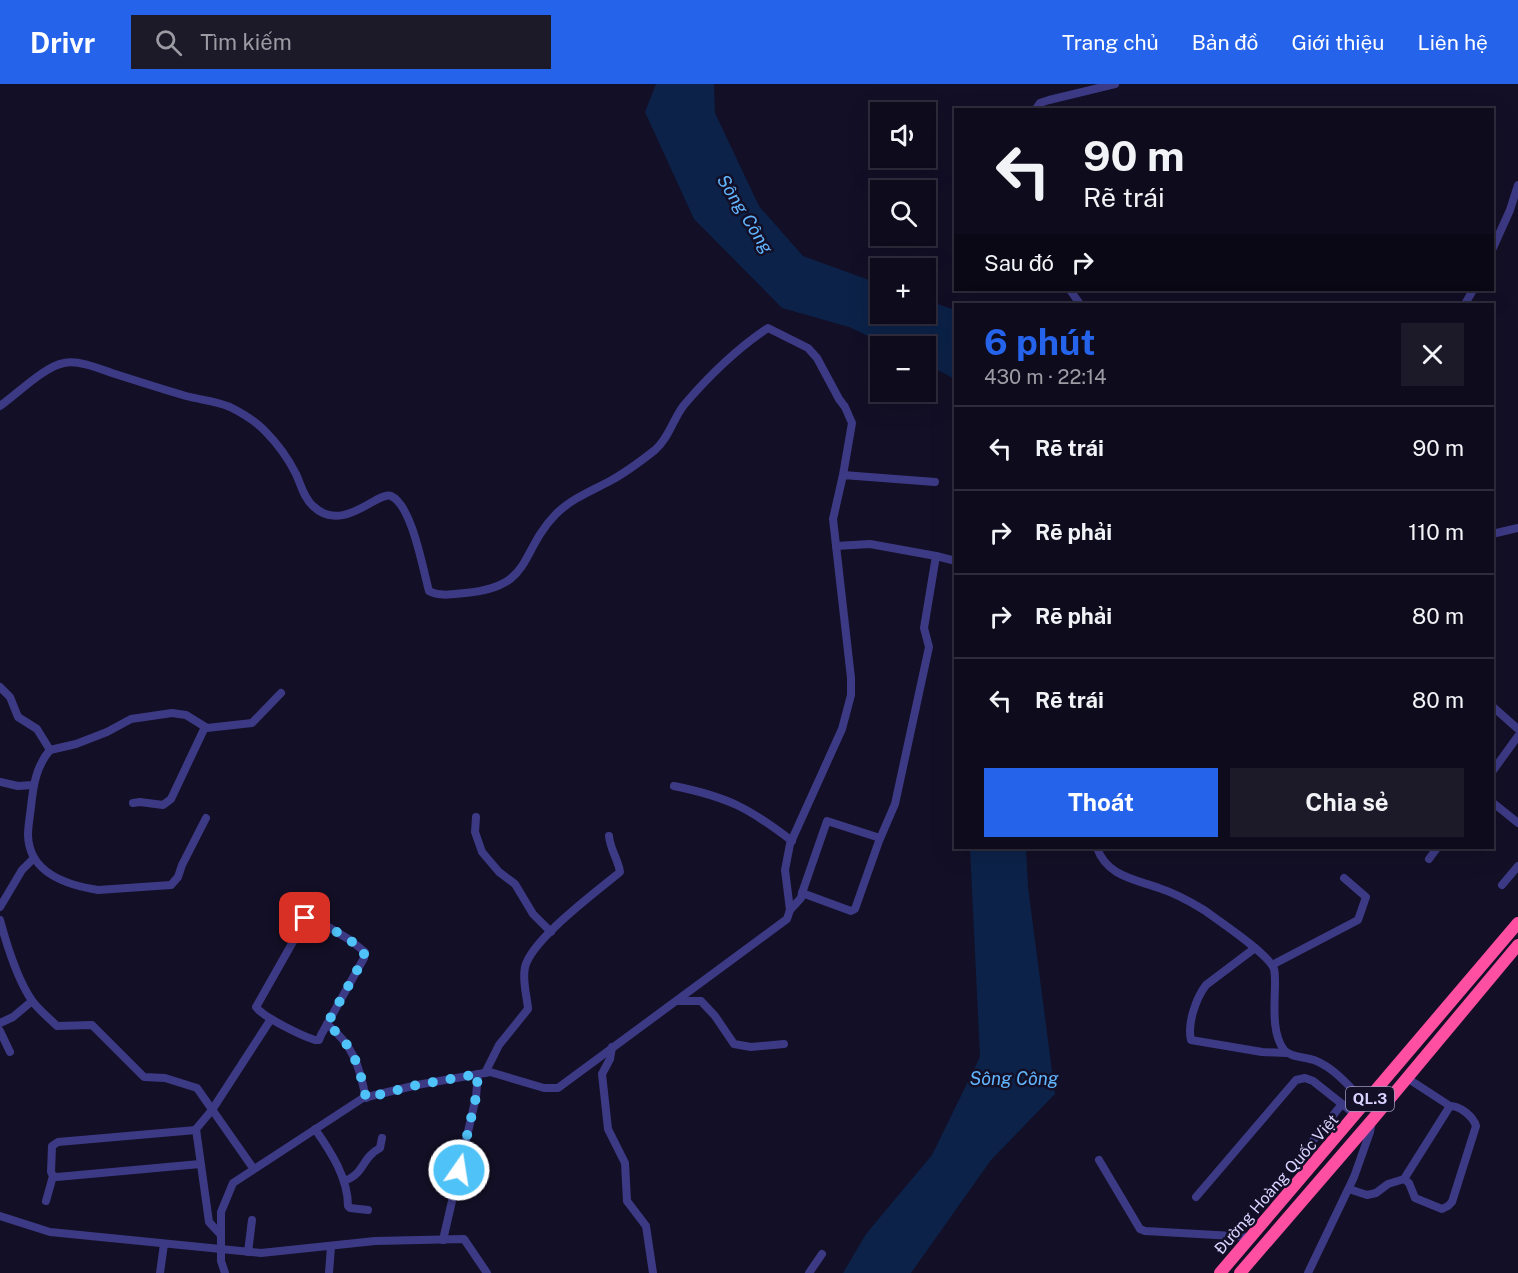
<!DOCTYPE html>
<html lang="vi">
<head>
<meta charset="utf-8">
<style>
  :root { --surface:#0e0b1c; --page:#1c1929; --text:#f1f3f6; --muted:#9b9ba3; --line:#2e2b3b; --accent:#2563eb }
  body { margin:0; font-family:"Public Sans",sans-serif; background:var(--page); color:var(--text); height:100vh; display:flex; flex-direction:column; font-size:22px; white-space:nowrap }
  * { box-sizing:border-box; margin:0 }
  p { font-size:20px; color:var(--muted) }
  .icon { flex:none; width:33px; height:33px; fill:none; stroke:currentColor; stroke-width:2; stroke-linecap:round; stroke-linejoin:round }
  .map { position:relative; flex:1; overflow:hidden }
  .sheet { position:absolute; left:954px; top:219px; width:540px; height:546px; display:flex; flex-direction:column; background:var(--surface); border-radius:0px; box-shadow:0 6px 24px #0002,0 0 0 2px var(--line) }
  .sheet>* { flex:none }
  .guide { position:absolute; left:954px; top:24px; width:540px; height:183px; border-radius:0px; box-shadow:0 6px 24px #0002,0 0 0 2px var(--line); background:#0e0b1c; color:var(--text); overflow:hidden }
  .buttons { position:absolute; left:870px; top:18px; display:grid; gap:12px }
  .buttons a { display:grid; place-items:center; width:66px; height:66px; border-radius:0px; background:var(--surface); box-shadow:0 6px 24px #0002,0 0 0 2px var(--line); font-size:30px }
  .pin { position:absolute; display:grid; place-items:center; width:51px; height:51px; color:#fff; margin:-26px; border-radius:12px; box-shadow:0 3px 9px #0006 }
  .me { position:absolute; width:66px; margin:-33px; rotate:13deg; stroke-linejoin:round; filter:drop-shadow(0 0 4px #0008) }
  .turn { display:flex; align-items:center; gap:21px; height:126px; padding:0 30px; font-size:27px }
  .turn .icon { width:78px; height:78px; stroke-width:2.5 }
  .turn b { display:block; font-size:42px; line-height:51px }
  .then { display:flex; align-items:center; height:57px; padding:0 30px; background:#0003; gap:12px; font-size:22px }
  .round { display:grid; place-items:center; flex:none; width:63px; height:63px; border-radius:0px; background:var(--page) }
  .headline { display:flex; align-items:center; justify-content:space-between; height:102px; padding:0 30px }
  h1 { font-size:36px; font-weight:700; line-height:45px; color:var(--accent) }
  .button { display:flex; gap:12px; margin-top:auto; padding:12px 30px }
  .button a { flex:1; height:69px; border-radius:0px; background:var(--accent); color:#fff; font-size:24px; font-weight:700; line-height:69px; text-align:center }
  .button a+a { background:var(--page); color:var(--text) }
  ul { padding:0; list-style:none }
  li { display:flex; align-items:center; gap:18px; height:84px; padding:0 30px; border-top:2px solid var(--line) }
  li div { flex:1 }
  li b { display:block; font-size:22px }
  li em { font-style:normal }
  header { display:flex; align-items:center; gap:36px; box-sizing:border-box; height:84px; padding:0 30px; background:var(--accent); color:#fff }
  header strong { font-size:28px }
  nav { display:flex; gap:33px; margin-inline-start:auto; font-size:21px }
  .search { width:420px; height:54px; background:var(--page); display:flex; align-items:center; gap:15px; box-sizing:border-box; padding:0 21px; border-radius:0px; color:var(--muted); font-size:22px }
  .map>svg:first-child { display:block }
</style>
</head>
<body>
<header>
<strong>Drivr</strong>
<div class="search"><svg class="icon" aria-label="search" viewBox="0 0 24 24"><circle cx="10" cy="10" r="6"/><path d="M15 15l6 6"/></svg>Tìm kiếm</div>
<nav><a>Trang chủ</a><a>Bản đồ</a><a>Giới thiệu</a><a>Liên hệ</a></nav>
</header>
<div class="map">
<svg width="1518" height="1189" viewBox="0 0 1518 1189">
  <rect width="100%" height="100%" fill="#130f26"/>
  <!-- water -->
  <g fill="#0c2248">
    <path d="M656,0h58l1,29 44,93 44,50 77,28v30h46v-14l29,10v71l-4,-4 -25,-13v-18h-37l-40,-19 -67,-19 -88,-89 -49,-107z"/>
    <path d="M970,764h56l2,39 27,207 -64,66 -80,113h-68l23,-39 66,-79 48,-98z"/>
  </g>
  <g fill="none" stroke-linecap="round" stroke-linejoin="round">
    <!-- minor -->
    <g stroke="#3d3a85" stroke-width="8">
      <path d="M1035,26l5,-7 9,-3 66,-16"/>
      <path d="M1492,166l18,-40 8,-25"/>
      <path d="M1070,206l10,14"/>
      <path d="M1465,220l8,-14"/>
      <path d="M0,322c17,-12 45,-40 64,-43 15,-3 34,5 48,10 25,8 50,16 74,23 15,4 30,5 44,11 12,6 25,14 34,23 13,13 24,28 32,44 5,11 8,24 17,32 30,29 65,-16 78,-10 21,9 32,74 38,95 11,6 25,3 36,2 69,-6 53,-40 91,-79 15,-15 35,-23 54,-33 15,-8 31,-20 45,-31 14,-12 18,-31 29,-45 24,-28 54,-57 84,-77l40,20 9,10 22,41 6,8 7,16 -9,52"/>
      <path d="M1492,450l26,-6"/>
      <path d="M936,472l20,5"/>
      <path d="M0,603l10,10 8,20 19,12 13,21"/>
      <path d="M1492,622l26,23"/>
      <path d="M1492,688l26,-36"/>
      <path d="M0,698l18,4 15,-1"/>
      <path d="M674,702c54,11 75,22 118,55"/>
      <path d="M1492,718l26,21"/>
      <path d="M133,719l7,-1 23,3 8,-6 34,-72"/>
      <path d="M476,733l-1,15 7,20 17,20 16,12 18,30 18,18"/>
      <path d="M206,734l-24,47 -4,12 -7,8 -73,5c-32,-5 -69,-17 -70,-55 0,-9 2,-19 3,-28 2,-20 5,-41 19,-57l26,-6 31,-12 24,-13 41,-6 14,2 21,13 45,-5 29,-30"/>
      <path d="M1097,764c10,28 37,31 62,40 15,5 32,14 45,22 15,11 65,44 70,59 1,4 1,10 1,14 0,20 -4,50 9,67 6,7 21,7 30,10 21,8 37,28 52,44"/>
      <path d="M1429,775l8,-11"/>
      <path d="M1502,801l16,-19"/>
      <path d="M802,809l25,-72 53,17"/>
      <path d="M0,823l22,-37 12,-12"/>
      <path d="M790,826l11,-12 1,-5 49,18 4,-2 24,-68 16,-37 34,-157 -5,-19 12,-72 -66,-12 -34,2"/>
      <path d="M307,833h5l38,23 15,12 -1,6 -43,77 -2,5h-4c-13,-4 -52,-23 -59,-33z"/>
      <path d="M0,836c7,26 17,60 33,82 7,9 16,16 24,24l35,-1 52,52 21,1 32,10 56,80"/>
      <path d="M1255,864l-49,37c-10,13 -19,39 -15,55l71,12 24,1"/>
      <path d="M1272,881l86,-45 8,-23 -22,-19"/>
      <path d="M677,917h24l14,15 19,28 17,3 33,-3"/>
      <path d="M0,939l13,-6 19,-16"/>
      <path d="M327,940c27,22 32,42 39,74"/>
      <path d="M0,947l10,21"/>
      <path d="M612,963l-2,12 -8,15 6,55 17,34 2,38 19,25 7,47"/>
      <path d="M485,989l14,-28 29,-36c-1,-14 -6,-27 -3,-42 7,-28 71,-75 95,-95 -2,-13 -10,-23 -11,-36"/>
      <path d="M1407,994l43,28"/>
      <path d="M315,1045c16,23 33,49 33,77l2,2 18,2"/>
      <path d="M196,1046l-138,12 -6,4 -1,26 2,4 4,1 143,-13"/>
      <path d="M1304,1068l38,-48"/>
      <path d="M1099,1076l41,69 5,2 106,6"/>
      <path d="M344,1097c21,-7 17,-23 36,-33l2,-10"/>
      <path d="M1349,1105l18,6 9,-2 12,-9 16,-5 46,-73c10,0 23,10 26,20l-24,76 -4,4 -6,3 -27,-11 -6,-15 -5,-4"/>
      <path d="M1196,1113l100,-117 9,-2 8,3 43,34"/>
      <path d="M46,1117l7,-25"/>
      <path d="M0,1132l50,16 211,21 114,-12 89,-2 23,34"/>
      <path d="M221,1151l-12,-13 -13,-93 16,-19 59,-91"/>
      <path d="M443,1156l33,-143 2,-23"/>
      <path d="M248,1168l4,-32"/>
      <path d="M160,1189l4,-29"/>
      <path d="M225,1189l-4,-12v-49l12,-29 130,-85 54,-13 73,-13 54,16h14l229,-169 3,-9 -5,-40 5,-26 52,-115 9,-34v-17l-18,-159 10,-44 92,7"/>
      <path d="M329,1189l2,-27"/>
      <path d="M809,1189l13,-19"/>
      <path d="M1308,1189l46,-96 16,-45 2,-12"/>
    </g>
    <!-- highway -->
    <g stroke="#ff4fa3" stroke-width="12">
      <path d="M1220,1189l298,-350"/>
      <path d="M1240,1189l132,-153 146,-175"/>
    </g>
  </g>
  <g fill="none" stroke-linecap="round" stroke-linejoin="round">
    <!-- route -->
    <path stroke="#4fc3f7" stroke-width="10" stroke-dasharray="0 18" d="M305,834l7,-1 38,23 14,12v6l-37,66c27,22 32,42 39,74l51,-13 61,-11 -2,23 -17,73"/>
  </g>
  <g text-anchor="middle" stroke-width="5" stroke-linejoin="round" paint-order="stroke">
    <!-- shield labels -->
    <rect fill="#130f26" stroke="#9e99be" stroke-width="1.5" x="1346" y="1003" width="48" height="24" rx="4.5"/>
    <g font-size="15" font-weight="bold" fill="#d9d4ff">
      <text x="1370" y="1020">QL.3</text>
    </g>
    <!-- street labels -->
    <g font-size="16" fill="#d9d4ff" stroke="#130f26">
      <text transform="translate(1276 1100) rotate(-49)" y="6">Đường Hoàng Quốc Việt</text>
    </g>
    <!-- water labels -->
    <g font-size="18" font-style="italic" fill="#62b6ff" stroke="#130f26">
      <text transform="translate(745 130) rotate(58)" y="6">Sông Công</text>
      <text x="1014" y="1001">Sông Công</text>
    </g>
  </g>
</svg>
<div class="buttons">
<a><svg class="icon" aria-label="sound" viewBox="0 0 24 24"><path d="M4 9h4l5-4v14l-5-4H4zM17 9q2 3 0 6"/></svg></a>
<a><svg class="icon" aria-label="search" viewBox="0 0 24 24"><circle cx="10" cy="10" r="6"/><path d="M15 15l6 6"/></svg></a>
<a>+</a>
<a>−</a>
</div>
<div class="pin" style="left:305px;top:834px;background:#d93025"><svg class="icon" aria-label="arrive" viewBox="0 0 24 24"><path d="M6 21V4h12l-3 4 3 4H6"/></svg></div>
<svg class="me" style="left:459px;top:1086px" viewBox="-20 -20 40 40"><circle r="17" fill="#4fc3f7" stroke="#fff" stroke-width="3"/><path d="M0-11L8 9 0 5-8 9z" fill="#fff"/></svg>
<div class="guide">
<div class="turn"><svg class="icon" aria-label="left" viewBox="0 0 24 24"><path d="M17 20v-9H6M10 6l-5 5 5 5"/></svg><div><b>90 m</b>Rẽ trái</div></div>
<div class="then">Sau đó<svg class="icon" aria-label="right" viewBox="0 0 24 24"><path d="M7 20v-9h11M14 6l5 5-5 5"/></svg></div>
</div>
<section class="sheet">
<div class="headline"><div><h1>6 phút</h1><p>430 m · 22:14</p></div><a class="round"><svg class="icon" aria-label="close" viewBox="0 0 24 24"><path d="M6 6l12 12M18 6L6 18"/></svg></a></div>
<ul>
<li><svg class="icon" aria-label="left" viewBox="0 0 24 24"><path d="M17 20v-9H6M10 6l-5 5 5 5"/></svg><div><b>Rẽ trái</b></div><em>90 m</em></li>
<li><svg class="icon" aria-label="right" viewBox="0 0 24 24"><path d="M7 20v-9h11M14 6l5 5-5 5"/></svg><div><b>Rẽ phải</b></div><em>110 m</em></li>
<li><svg class="icon" aria-label="right" viewBox="0 0 24 24"><path d="M7 20v-9h11M14 6l5 5-5 5"/></svg><div><b>Rẽ phải</b></div><em>80 m</em></li>
<li><svg class="icon" aria-label="left" viewBox="0 0 24 24"><path d="M17 20v-9H6M10 6l-5 5 5 5"/></svg><div><b>Rẽ trái</b></div><em>80 m</em></li>
</ul>
<div class="button"><a>Thoát</a><a>Chia sẻ</a></div>
</section>
</div>
</body>
</html>
